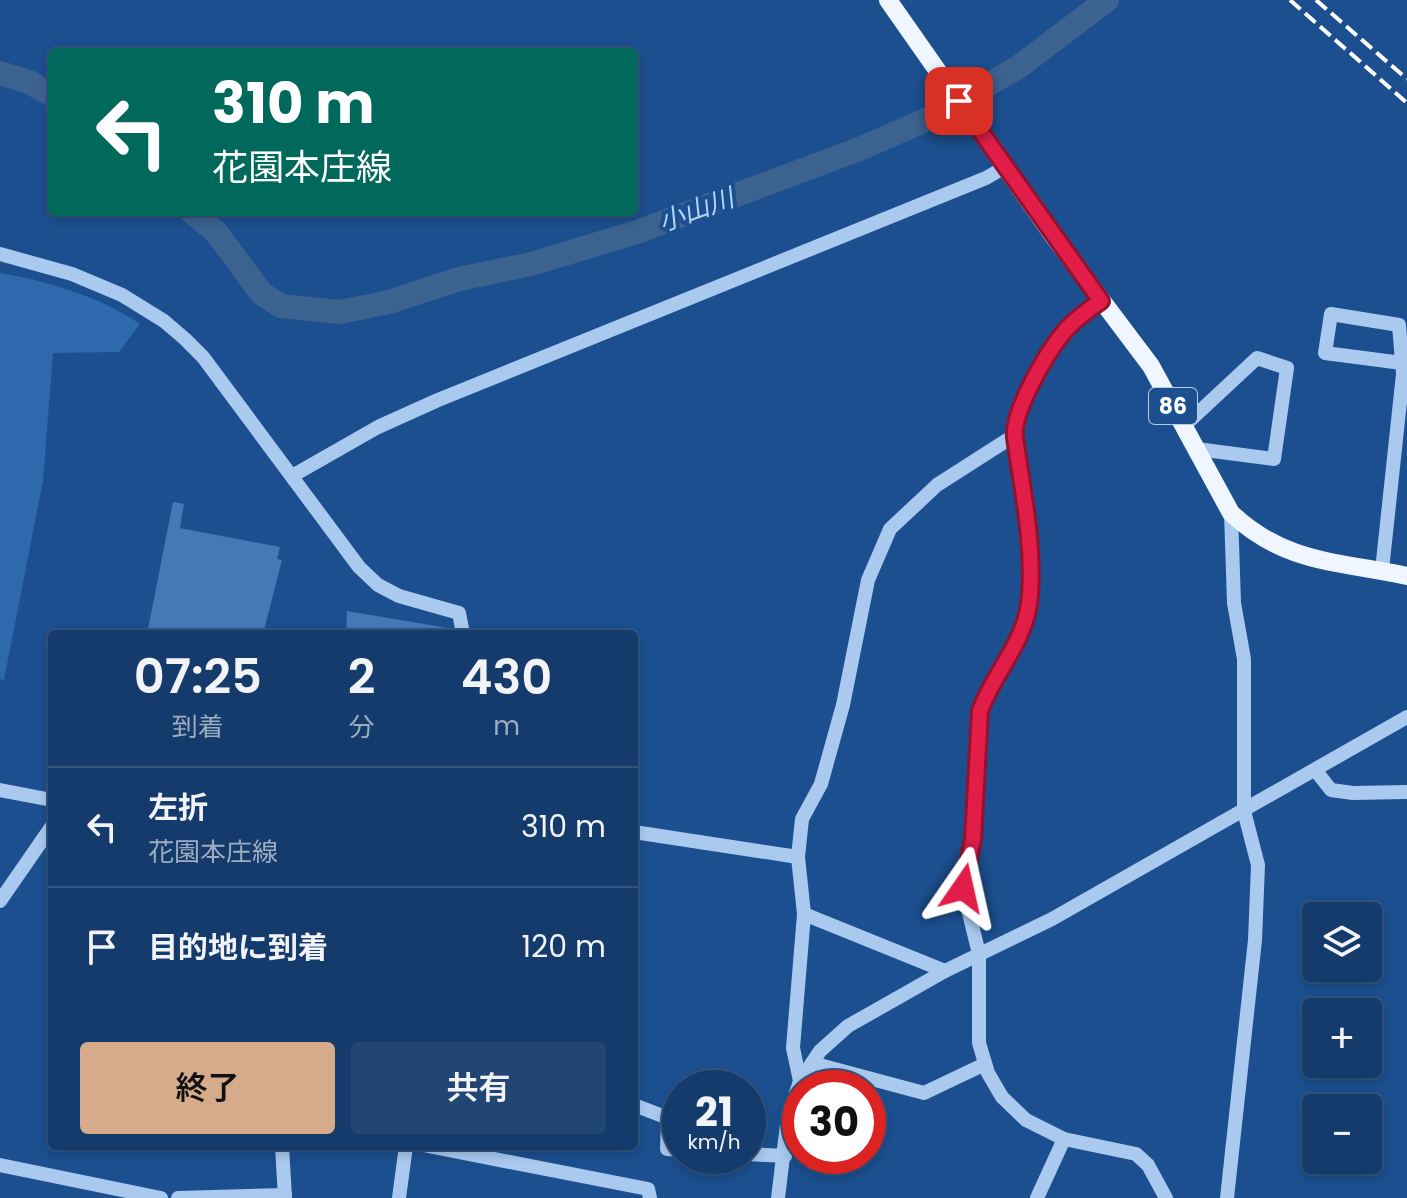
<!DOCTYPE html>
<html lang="ja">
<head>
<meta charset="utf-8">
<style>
  :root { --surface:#143b6b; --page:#214673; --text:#f1f3f6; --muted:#9dadc1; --line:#33557e; --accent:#d6ab8b }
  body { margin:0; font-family:Poppins,"Noto Sans JP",sans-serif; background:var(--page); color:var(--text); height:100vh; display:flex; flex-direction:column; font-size:30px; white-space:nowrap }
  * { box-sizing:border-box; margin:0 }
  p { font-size:26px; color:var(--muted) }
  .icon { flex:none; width:44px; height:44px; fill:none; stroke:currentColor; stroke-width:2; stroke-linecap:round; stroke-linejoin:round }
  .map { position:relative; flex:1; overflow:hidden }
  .panel { position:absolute; left:48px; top:630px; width:590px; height:520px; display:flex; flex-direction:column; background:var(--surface); border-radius:8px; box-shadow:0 4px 12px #0003,0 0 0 2px var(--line) }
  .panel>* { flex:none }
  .top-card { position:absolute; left:48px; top:48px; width:590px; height:168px; border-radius:8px; box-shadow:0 4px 12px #0003,0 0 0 2px var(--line); background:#00695c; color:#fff; overflow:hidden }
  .tools { position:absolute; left:1302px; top:902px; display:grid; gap:16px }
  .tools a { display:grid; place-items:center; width:80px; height:80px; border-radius:8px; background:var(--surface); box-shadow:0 4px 12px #0003,0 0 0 2px var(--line); font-size:40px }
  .speed { position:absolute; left:662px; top:1070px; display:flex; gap:16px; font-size:40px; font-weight:700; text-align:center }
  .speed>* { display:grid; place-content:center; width:104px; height:104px; border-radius:50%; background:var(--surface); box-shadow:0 4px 12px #0003,0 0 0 2px var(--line); line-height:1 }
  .speed small { font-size:20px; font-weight:400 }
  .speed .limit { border:12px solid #d22; background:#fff; color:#111 }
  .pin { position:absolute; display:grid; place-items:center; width:68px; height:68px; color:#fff; margin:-34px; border-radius:16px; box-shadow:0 4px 12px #0006 }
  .me { position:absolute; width:88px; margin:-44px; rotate:11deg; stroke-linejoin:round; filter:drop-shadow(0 0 6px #0008) }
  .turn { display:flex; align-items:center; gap:28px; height:168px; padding:0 32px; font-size:36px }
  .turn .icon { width:104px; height:104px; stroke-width:2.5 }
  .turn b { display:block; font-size:56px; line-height:68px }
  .eta { display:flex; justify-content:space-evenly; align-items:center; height:136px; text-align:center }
  .eta b { font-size:48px; font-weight:600; line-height:56px }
  .action { display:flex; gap:16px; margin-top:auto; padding:16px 32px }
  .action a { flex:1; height:92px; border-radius:8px; background:var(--accent); color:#111; font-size:32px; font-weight:600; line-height:92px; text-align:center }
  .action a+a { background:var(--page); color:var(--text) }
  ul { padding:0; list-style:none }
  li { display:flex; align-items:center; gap:24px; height:120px; padding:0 32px; border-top:2px solid var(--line) }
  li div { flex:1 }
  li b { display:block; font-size:30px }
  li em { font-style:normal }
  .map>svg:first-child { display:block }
</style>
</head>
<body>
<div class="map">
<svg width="1407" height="1198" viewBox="0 0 1407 1198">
  <rect width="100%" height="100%" fill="#1b4f8f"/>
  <!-- green -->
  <path fill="#2e69ad" d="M0,273c47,8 101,24 140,51l-21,28 -66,1 -10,128 -39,199 -4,-1z"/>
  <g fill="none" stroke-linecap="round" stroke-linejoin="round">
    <!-- river -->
    <g stroke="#3c6290" stroke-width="24">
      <path d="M0,73l29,9 23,13"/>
      <path d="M192,212l24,20 46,62 19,12 59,6 49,-10 70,-23 72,-15 106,-32 225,-84 75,-33 83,-49 87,-66"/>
    </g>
  </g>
  <!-- building -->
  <g fill="#4478b7">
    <path d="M173,502l11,2 -4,24 100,19 -3,12 5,1 -19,74h-116z"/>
    <path d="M347,611l101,17 -1,6h-101z"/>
  </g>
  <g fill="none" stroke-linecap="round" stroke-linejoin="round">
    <!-- minor -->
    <g stroke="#a9c9ee" stroke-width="14">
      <path d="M0,254l72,20 50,21 42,26 21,18 18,18 156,210 19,18 21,11 60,17 4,21"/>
      <path d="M1402,363l-77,-10 6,-39 68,11 4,49"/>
      <path d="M1184,426l73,-68 30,10 -13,91 -77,-10"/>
      <path d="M1015,435l15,103v57l-13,50 -30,46 -11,45 -3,103 -10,49 16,66v89l9,30 14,24 24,23 38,19 72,15 12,11 18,33"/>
      <path d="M292,476l86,-49 60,-27 548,-222 19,-11"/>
      <path d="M1382,570l21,-196h4"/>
      <path d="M1316,771l15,19 22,3 54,-1"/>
      <path d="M0,790l52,10"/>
      <path d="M634,832l164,25"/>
      <path d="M0,901l52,-75"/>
      <path d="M804,914l141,57"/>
      <path d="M812,1063l112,30 61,-29"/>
      <path d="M800,1081l-7,-33 11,-134 -6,-57 4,-38 19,-35 22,-79 25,-125 22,-51 47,-44 78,-50c10,-53 43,-102 86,-134"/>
      <path d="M634,1105l34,13 -1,31 13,1"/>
      <path d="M282,1146l3,52"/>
      <path d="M428,1146l220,43 2,9"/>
      <path d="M748,1154l37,2"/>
      <path d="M0,1165l161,33"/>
      <path d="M178,1198l107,-3"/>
      <path d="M399,1198l7,-52"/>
      <path d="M778,1198l10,-82 12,-35 20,-30 28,-25 97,-55 107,-52 355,-202"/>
      <path d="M1037,1198l27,-59"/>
      <path d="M1227,1198l28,-258 3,-75 -14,-54v-152l-10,-56 -3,-90"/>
    </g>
    <!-- major -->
    <path stroke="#f0f6ff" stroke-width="18" d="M888,0l166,237 97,129 80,147c54,51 107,48 176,63"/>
    <!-- rail -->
    <g stroke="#fff" stroke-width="4" stroke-dasharray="14 6" stroke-linecap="butt">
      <path d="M1290,0l117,103"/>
      <path d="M1316,0l91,79"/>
    </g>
  </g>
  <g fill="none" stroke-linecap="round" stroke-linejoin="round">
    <defs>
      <path id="route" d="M959,101l142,200c-13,9 -27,19 -37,31 -17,20 -52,80 -49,105 7,52 19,104 15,158 -3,46 -35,75 -50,116l-7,128 -10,49"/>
    </defs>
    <!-- route casing -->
    <use href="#route" stroke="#92132f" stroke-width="20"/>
    <!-- route -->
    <use href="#route" stroke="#e11d48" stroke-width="14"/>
  </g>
  <g text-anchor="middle" stroke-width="8" stroke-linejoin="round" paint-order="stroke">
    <!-- shield labels -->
    <rect fill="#1b4f8f" stroke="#bbcadd" stroke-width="2" x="1149" y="388" width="48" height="36" rx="6"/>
    <g font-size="22" font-weight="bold" fill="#fff">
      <text x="1173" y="414">86</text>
    </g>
    <!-- water labels -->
    <g font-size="26" font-style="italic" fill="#b5d3f5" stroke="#1b4f8f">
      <text transform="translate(696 210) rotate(-20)" y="9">小山川</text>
    </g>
  </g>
</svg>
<div class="tools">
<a><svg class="icon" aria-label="layers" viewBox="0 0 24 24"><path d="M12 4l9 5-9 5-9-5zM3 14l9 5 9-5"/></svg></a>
<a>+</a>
<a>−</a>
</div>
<div class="speed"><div>21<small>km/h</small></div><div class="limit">30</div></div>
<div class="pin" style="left:959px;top:101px;background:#d93025"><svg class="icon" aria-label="arrive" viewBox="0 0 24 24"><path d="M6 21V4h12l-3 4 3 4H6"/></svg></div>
<svg class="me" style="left:963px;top:888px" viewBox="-20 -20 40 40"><path d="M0-17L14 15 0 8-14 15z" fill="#e11d48" stroke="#fff" stroke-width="4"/></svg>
<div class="top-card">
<div class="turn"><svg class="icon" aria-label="left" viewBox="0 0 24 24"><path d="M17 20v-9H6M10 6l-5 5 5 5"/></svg><div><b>310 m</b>花園本庄線</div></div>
</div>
<section class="panel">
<div class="eta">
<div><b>07:25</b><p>到着</p></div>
<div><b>2</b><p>分</p></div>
<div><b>430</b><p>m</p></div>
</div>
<ul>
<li><svg class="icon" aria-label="left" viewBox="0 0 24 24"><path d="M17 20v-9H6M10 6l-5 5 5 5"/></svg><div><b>左折</b><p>花園本庄線</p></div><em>310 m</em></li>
<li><svg class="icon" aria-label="arrive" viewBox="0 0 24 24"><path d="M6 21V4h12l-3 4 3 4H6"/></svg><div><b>目的地に到着</b></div><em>120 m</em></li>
</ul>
<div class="action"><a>終了</a><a>共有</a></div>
</section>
</div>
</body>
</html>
